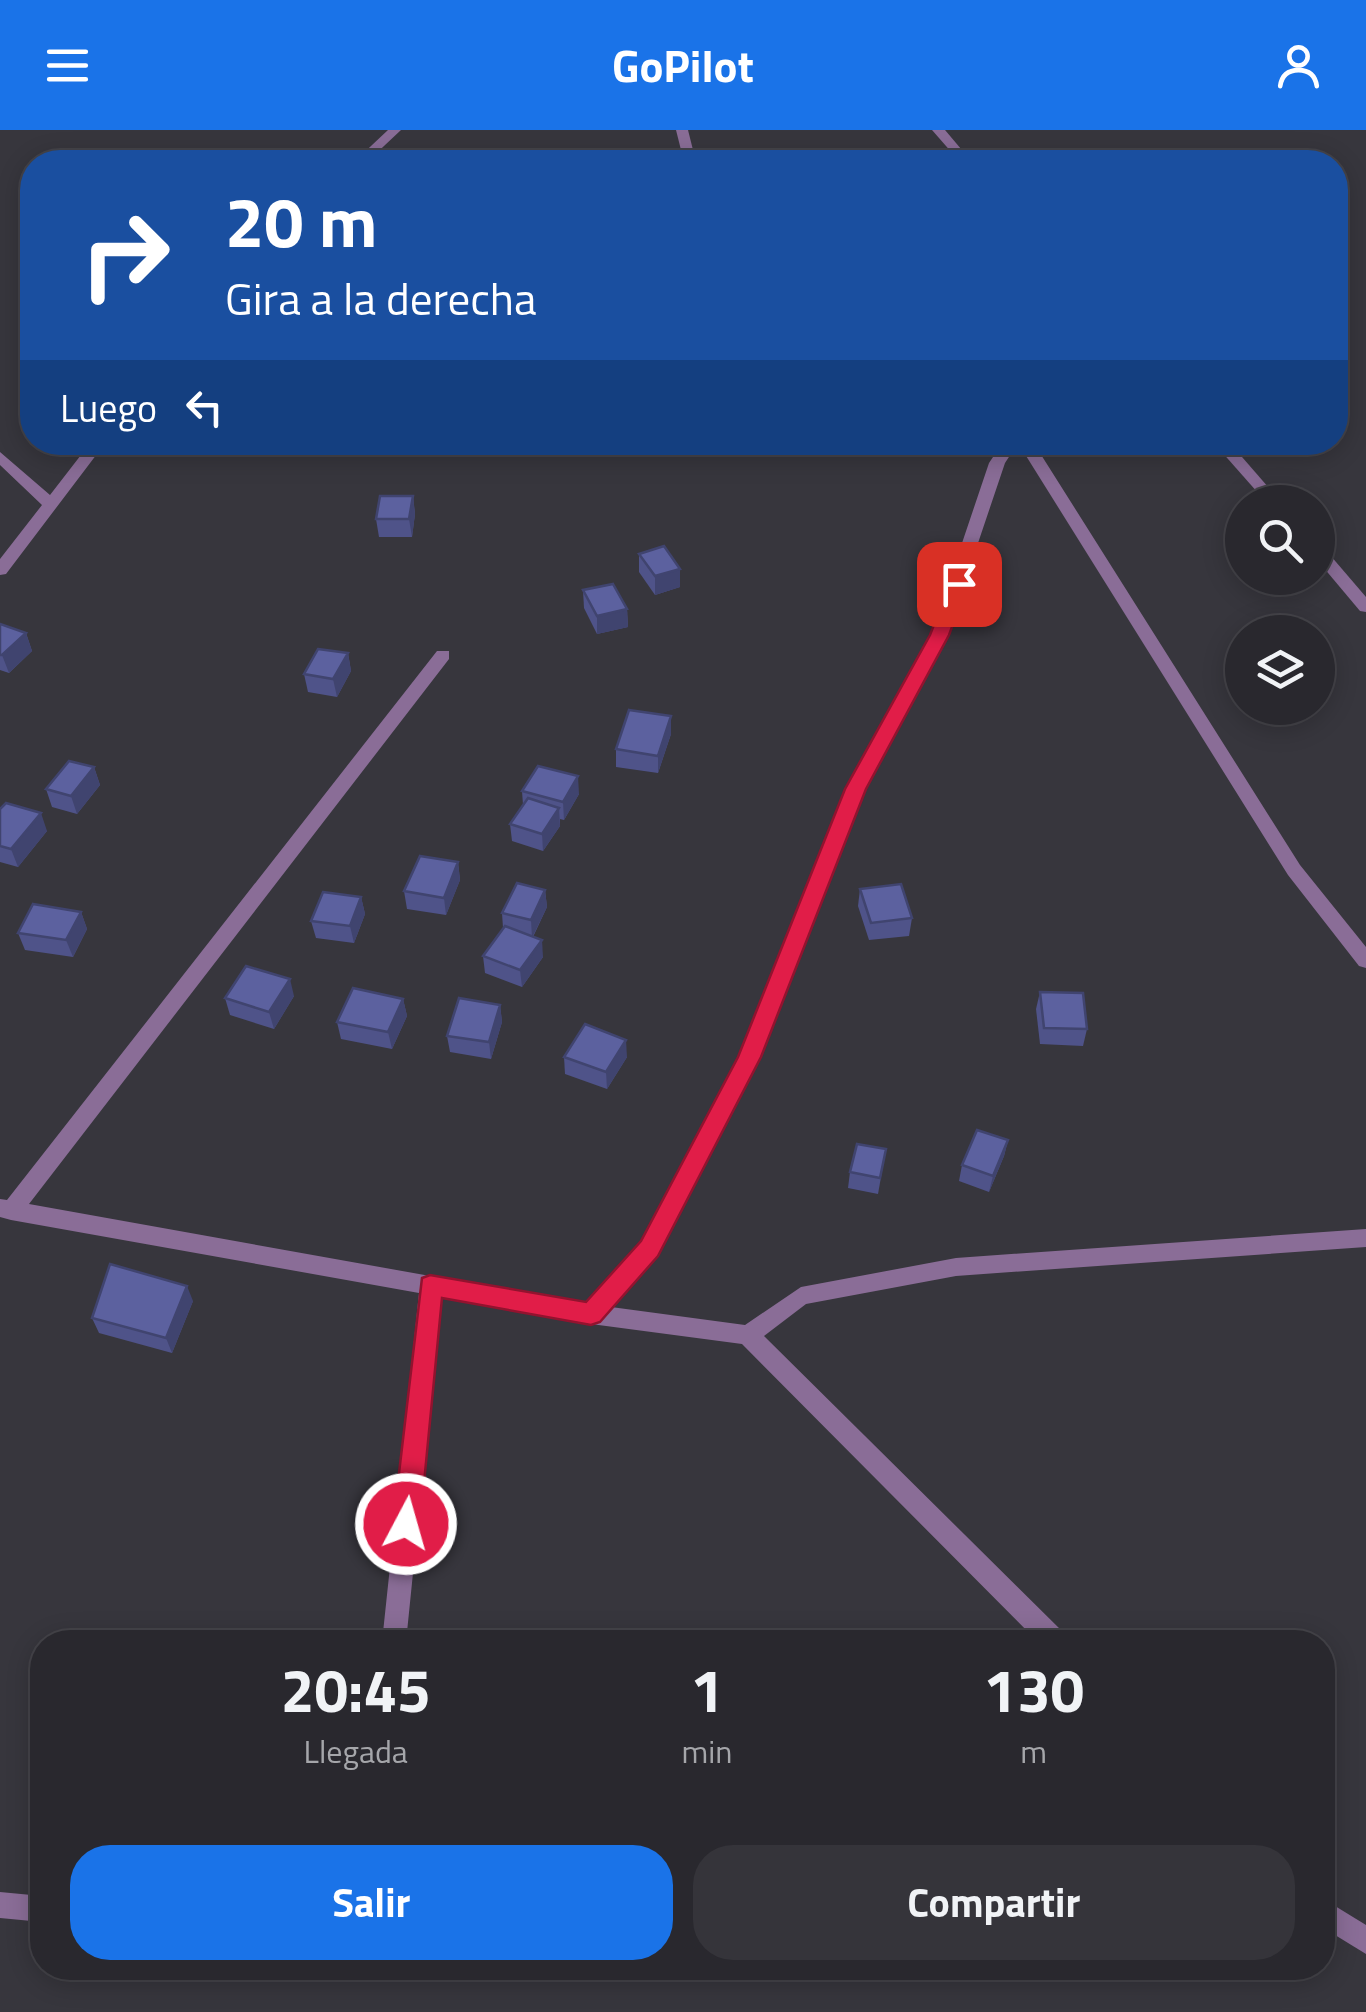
<!DOCTYPE html>
<html lang="es">
<head>
<meta charset="utf-8">
<style>
  :root { --surface:#29282e; --page:#35343a; --text:#f1f3f6; --muted:#a5a6aa; --line:#45444a; --accent:#1a73e8 }
  body { margin:0; font-family:"Titillium Web",sans-serif; background:var(--page); color:var(--text); height:100vh; display:flex; flex-direction:column; font-size:38px; white-space:nowrap }
  * { box-sizing:border-box; margin:0 }
  p { font-size:32px; color:var(--muted) }
  .icon { flex:none; width:55px; height:55px; fill:none; stroke:currentColor; stroke-width:2; stroke-linecap:round; stroke-linejoin:round }
  .map { position:relative; flex:1; overflow:hidden }
  .details { position:absolute; left:30px; top:1500px; width:1305px; height:350px; display:flex; flex-direction:column; background:var(--surface); border-radius:40px; box-shadow:0 5px 25px #0003,0 0 0 2px var(--line) }
  .details>* { flex:none }
  .top-card { position:absolute; left:20px; top:20px; width:1328px; height:305px; border-radius:40px; box-shadow:0 5px 25px #0003,0 0 0 2px var(--line); background:#1a4fa0; color:#fff; overflow:hidden }
  .buttons { position:absolute; left:1225px; top:355px; display:grid; gap:20px }
  .buttons a { display:grid; place-items:center; width:110px; height:110px; border-radius:50%; background:var(--surface); box-shadow:0 5px 25px #0003,0 0 0 2px var(--line); font-size:50px }
  .pin { position:absolute; display:grid; place-items:center; width:85px; height:85px; color:#fff; margin:-42px; border-radius:20px; box-shadow:0 5px 15px #0006 }
  .me { position:absolute; width:110px; margin:-55px; rotate:6deg; stroke-linejoin:round; filter:drop-shadow(0 0 8px #0008) }
  .turn { display:flex; align-items:center; gap:35px; height:210px; padding:0 40px; font-size:45px }
  .turn .icon { width:130px; height:130px; stroke-width:2.5 }
  .turn b { display:block; font-size:70px; line-height:85px }
  .then { display:flex; align-items:center; height:95px; padding:0 40px; background:#0003; gap:20px; font-size:38px }
  .eta { display:flex; justify-content:space-evenly; align-items:center; height:170px; text-align:center }
  .eta b { font-size:60px; font-weight:700; line-height:70px }
  .action { display:flex; gap:20px; margin-top:auto; padding:20px 40px }
  .action a { flex:1; height:115px; border-radius:40px; background:var(--accent); color:#fff; font-size:40px; font-weight:700; line-height:115px; text-align:center }
  .action a+a { background:var(--page); color:var(--text) }
  header { display:flex; justify-content:space-between; align-items:center; height:130px; padding:0 40px; background:var(--accent); color:#fff; font-size:45px; font-weight:700 }
  .map>svg:first-child { display:block }
</style>
</head>
<body>
<header><svg class="icon" aria-label="menu" viewBox="0 0 24 24"><path d="M4 6h16M4 12h16M4 18h16"/></svg>GoPilot<svg class="icon" aria-label="person" viewBox="0 0 24 24"><circle cx="12" cy="8" r="4"/><path d="M4 21q1-7 8-7t8 7"/></svg></header>
<div class="map">
<svg width="1366" height="1882" viewBox="0 0 1366 1882">
  <rect width="100%" height="100%" fill="#37363d"/>
  <g fill="none" stroke-linecap="round" stroke-linejoin="round">
    <!-- minor -->
    <g fill="#8a6d97" fill-rule="evenodd">
      <path d="M388,0h13l-34,32h-13z"/>
      <path d="M676,0h12l8,32h-12z"/>
      <path d="M932,0h13l27,32h-12z"/>
      <path d="M91,312h15l-100,132 -6,1v-16l42,-54 -42,-40v-13l50,43z"/>
      <path d="M1003,312h30l267,423 66,82v21l-7,-2 -71,-91 -270,-432 -13,20 -58,172 -83,154 -105,268 -102,198 -46,52 134,18 56,-38 155,-29 410,-29v18l-410,29 -150,28 -42,32 300,297 3,9h-29l-296,-298 -151,-20 -150,-27 -35,345h-24l37,-349 -408,-73 -11,-3v-18l7,1 430,-549h12v8l-420,545 557,100 55,-61 98,-186 107,-268 85,-154 58,-172z"/>
      <path d="M1213,312h16l52,60h-15z"/>
      <path d="M1318,417l6,1 42,49v15l-6,-1 -42,-50z"/>
      <path d="M0,1762l42,4v26l-42,-4z"/>
      <path d="M1322,1768l44,27v29l-44,-27z"/>
    </g>
  </g>
  <!-- wall -->
  <g fill="#4f5389">
    <path d="M413,366l2,18 -3,23h-33l-3,-18z"/>
    <path d="M639,424l41,15v18l-25,8 -16,-23z"/>
    <path d="M583,460l44,19 1,18 -31,7 -13,-26z"/>
    <path d="M0,494l26,9 6,18 -23,22 -9,-3z"/>
    <path d="M348,523l3,18 -14,26 -29,-5 -4,-18z"/>
    <path d="M671,604l-13,39 -42,-6v-18z"/>
    <path d="M94,637l6,18 -23,29 -25,-7 -6,-18z"/>
    <path d="M522,661l57,3 -15,26 -4,-1v7l-17,25 -31,-10 -2,-17 13,-19z"/>
    <path d="M0,679l47,22 -29,36 -18,-5z"/>
    <path d="M458,732l2,18 -14,35 -39,-6 -3,-18z"/>
    <path d="M860,759l52,29 -3,18 -40,4 -11,-34z"/>
    <path d="M545,760l2,17 -14,30 10,20 -21,30 -37,-14 -2,-17 20,-28 -1,-15z"/>
    <path d="M361,767l4,17 -11,29 -38,-5 -5,-17z"/>
    <path d="M81,782l6,17 -14,28 -48,-7 -7,-17z"/>
    <path d="M1040,862l47,37 -4,17 -43,-2 -4,-35z"/>
    <path d="M294,866l-20,33 -44,-14 -5,-17z"/>
    <path d="M403,869l4,17 -15,33 -51,-10 -4,-17z"/>
    <path d="M500,875l2,17 -11,37 -41,-7 -3,-16z"/>
    <path d="M564,927h63l-20,32 -42,-15z"/>
    <path d="M1008,1010l-4,16 -15,36 -30,-11 3,-16z"/>
    <path d="M886,1019l-8,45 -30,-6 2,-16z"/>
    <path d="M193,1171l-21,52 -73,-20 -7,-15z"/>
  </g>
  <!-- shaded-wall -->
  <g fill="#40446f">
    <path d="M413,366l2,18 -3,23 -3,-18z"/>
    <path d="M680,439v18l-25,8v-19z"/>
    <path d="M627,479l1,18 -31,7v-18z"/>
    <path d="M26,503l6,18 -23,22 -7,-18z"/>
    <path d="M348,523l3,18 -14,26 -4,-18z"/>
    <path d="M671,586v18l-13,39v-17z"/>
    <path d="M94,637l6,18 -23,29 -6,-18z"/>
    <path d="M578,646l1,18 -15,26 -1,-18z"/>
    <path d="M559,678l1,18 -17,25 -1,-17z"/>
    <path d="M41,683l6,18 -29,36 -7,-18z"/>
    <path d="M458,732l2,18 -14,35 -2,-17z"/>
    <path d="M545,760l2,17 -15,31 -1,-18z"/>
    <path d="M361,767l4,17 -11,29 -4,-17z"/>
    <path d="M81,782l6,17 -14,28 -7,-17z"/>
    <path d="M542,810l1,17 -21,30 -2,-17z"/>
    <path d="M290,849l4,17 -20,33 -5,-17z"/>
    <path d="M403,869l4,17 -15,33 -4,-17z"/>
    <path d="M500,875l2,17 -11,37 -2,-17z"/>
    <path d="M626,910l1,17 -20,32 -1,-17z"/>
    <path d="M1008,1010l-4,16 -15,36 4,-16z"/>
    <path d="M187,1156l6,15 -21,52 -6,-15z"/>
  </g>
  <!-- building -->
  <g fill="#5c619f" stroke="#40446f" stroke-width="2.5">
    <path d="M380,366h33l-4,23h-33z"/>
    <path d="M664,416l16,23 -25,7 -16,-22z"/>
    <path d="M613,454l14,25 -30,7 -14,-26z"/>
    <path d="M0,494l26,9 -24,22h-2z"/>
    <path d="M318,519l30,4 -15,26 -29,-5z"/>
    <path d="M629,580l42,6 -13,40 -42,-7z"/>
    <path d="M69,631l25,6 -23,29 -25,-7z"/>
    <path d="M538,636l40,10 -15,26 -41,-11z"/>
    <path d="M528,668l31,10 -17,26 -32,-10z"/>
    <path d="M6,673l35,10 -30,36 -11,-3v-37z"/>
    <path d="M420,726l38,6 -14,36 -40,-7z"/>
    <path d="M517,753l28,7 -14,30 -29,-7z"/>
    <path d="M901,754l11,34 -41,5 -11,-34z"/>
    <path d="M323,762l38,5 -11,29 -39,-5z"/>
    <path d="M33,774l48,8 -15,28 -48,-7z"/>
    <path d="M505,796l37,14 -22,30 -37,-14z"/>
    <path d="M246,836l44,13 -21,33 -44,-14z"/>
    <path d="M353,858l50,11 -15,33 -51,-10z"/>
    <path d="M1040,862l43,1 4,36 -43,-1z"/>
    <path d="M459,868l41,7 -11,37 -42,-6z"/>
    <path d="M585,894l41,16 -20,32 -42,-15z"/>
    <path d="M977,1000l31,10 -15,36 -31,-11z"/>
    <path d="M857,1014l29,5 -6,29 -30,-6z"/>
    <path d="M110,1134l77,22 -21,52 -74,-20z"/>
  </g>
  <!-- route -->
  <path fill="#e11d48" stroke="#92132f" stroke-width="2.5" d="M959,448l9,6 -19,51 -83,154 -105,268 -103,199 -58,66 -9,3 -149,-27 -22,226 -4,8 -10,4 -9,-4 -4,-8 29,-246 8,-3 156,27 55,-61 97,-184 107,-268 85,-154 20,-51z"/>
</svg>
<div class="buttons">
<a><svg class="icon" aria-label="search" viewBox="0 0 24 24"><circle cx="10" cy="10" r="6"/><path d="M15 15l6 6"/></svg></a>
<a><svg class="icon" aria-label="layers" viewBox="0 0 24 24"><path d="M12 4l9 5-9 5-9-5zM3 14l9 5 9-5"/></svg></a>
</div>
<div class="pin" style="left:959px;top:454px;background:#d93025"><svg class="icon" aria-label="arrive" viewBox="0 0 24 24"><path d="M6 21V4h12l-3 4 3 4H6"/></svg></div>
<svg class="me" style="left:406px;top:1394px" viewBox="-20 -20 40 40"><circle r="17" fill="#e11d48" stroke="#fff" stroke-width="3"/><path d="M0-11L8 9 0 5-8 9z" fill="#fff"/></svg>
<div class="top-card">
<div class="turn"><svg class="icon" aria-label="right" viewBox="0 0 24 24"><path d="M7 20v-9h11M14 6l5 5-5 5"/></svg><div><b>20 m</b>Gira a la derecha</div></div>
<div class="then">Luego<svg class="icon" aria-label="left" viewBox="0 0 24 24"><path d="M17 20v-9H6M10 6l-5 5 5 5"/></svg></div>
</div>
<section class="details">
<div class="eta">
<div><b>20:45</b><p>Llegada</p></div>
<div><b>1</b><p>min</p></div>
<div><b>130</b><p>m</p></div>
</div>
<div class="action"><a>Salir</a><a>Compartir</a></div>
</section>
</div>
</body>
</html>
